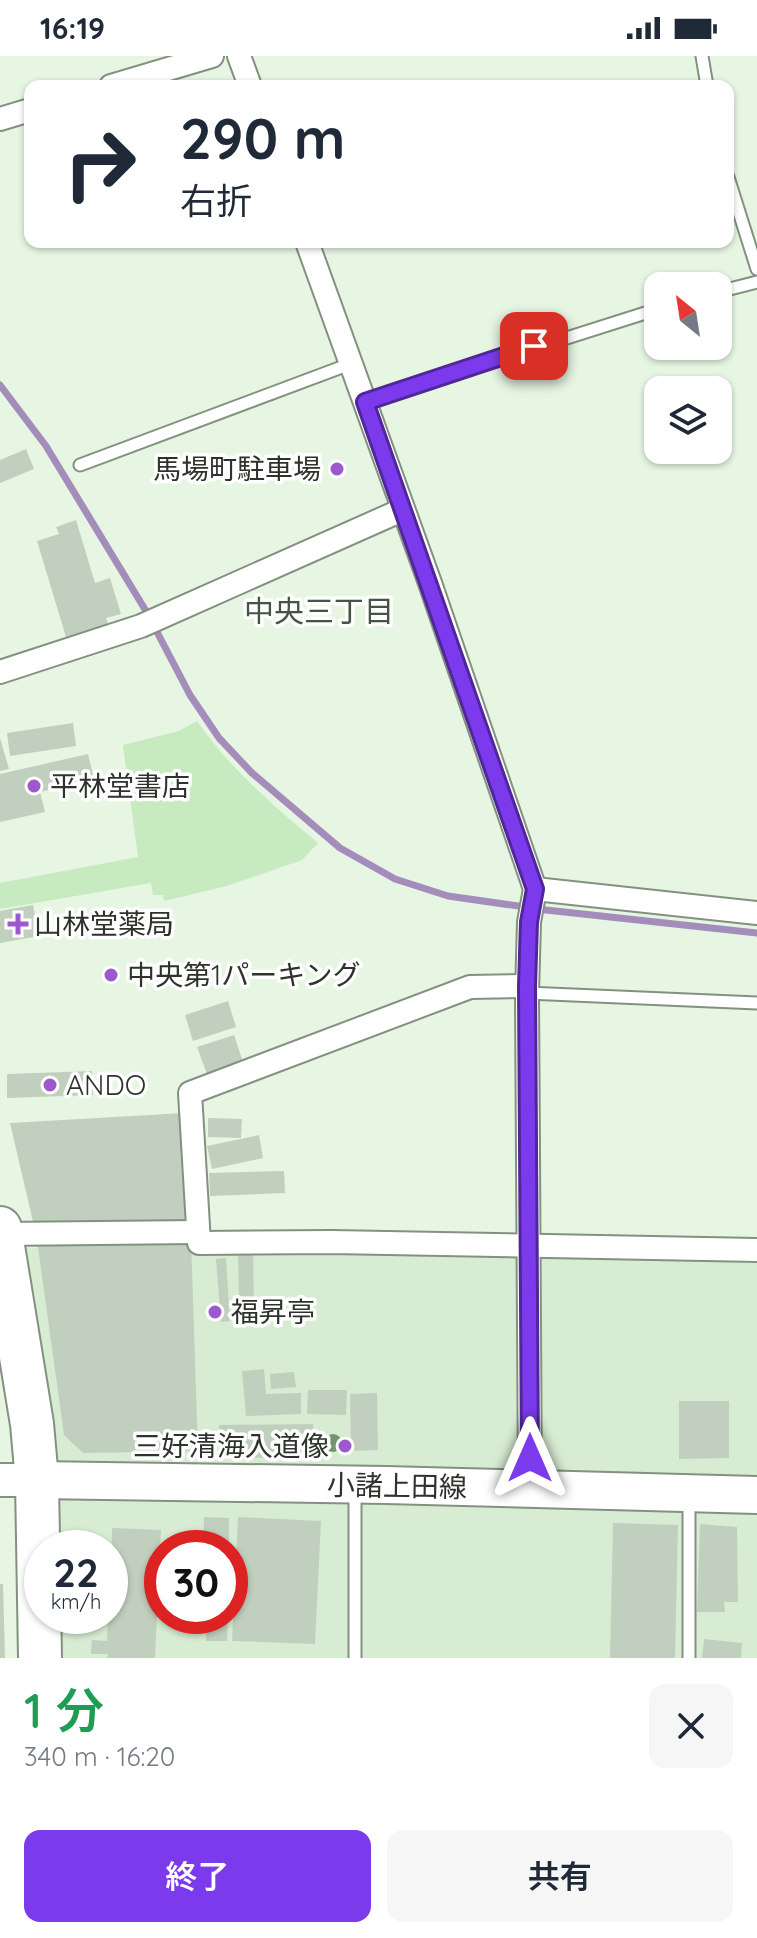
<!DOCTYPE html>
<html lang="ja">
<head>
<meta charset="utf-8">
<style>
  :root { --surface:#fff; --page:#f6f6f7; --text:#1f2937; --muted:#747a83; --accent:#7c3aed }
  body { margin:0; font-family:Quicksand,"Noto Sans JP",sans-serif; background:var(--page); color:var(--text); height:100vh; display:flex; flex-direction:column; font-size:30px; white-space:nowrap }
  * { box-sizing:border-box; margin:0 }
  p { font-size:26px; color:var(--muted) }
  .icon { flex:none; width:44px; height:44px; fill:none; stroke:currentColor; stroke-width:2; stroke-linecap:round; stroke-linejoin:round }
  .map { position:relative; height:1602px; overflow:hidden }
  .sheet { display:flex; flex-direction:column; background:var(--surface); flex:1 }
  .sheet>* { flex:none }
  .top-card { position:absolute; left:24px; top:24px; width:710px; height:168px; border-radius:16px; box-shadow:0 2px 6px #0004; background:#fff; color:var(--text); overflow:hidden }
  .needle { width:52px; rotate:330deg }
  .tools { position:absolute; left:644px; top:216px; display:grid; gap:16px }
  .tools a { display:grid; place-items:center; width:88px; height:88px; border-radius:16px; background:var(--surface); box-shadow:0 2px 6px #0004; font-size:40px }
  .speed { position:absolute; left:24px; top:1474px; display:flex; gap:16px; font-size:40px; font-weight:700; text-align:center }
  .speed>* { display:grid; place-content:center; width:104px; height:104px; border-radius:50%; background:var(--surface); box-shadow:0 2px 6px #0004; line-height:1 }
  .speed small { font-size:20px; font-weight:400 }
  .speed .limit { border:12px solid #d22; background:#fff; color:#111 }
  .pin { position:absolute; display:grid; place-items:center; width:68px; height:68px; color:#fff; margin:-34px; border-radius:16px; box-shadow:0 4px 12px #0006 }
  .me { position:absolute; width:88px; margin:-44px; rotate:0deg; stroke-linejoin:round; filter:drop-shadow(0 0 6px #0008) }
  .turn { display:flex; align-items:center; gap:28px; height:168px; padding:0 24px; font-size:36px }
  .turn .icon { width:104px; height:104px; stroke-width:2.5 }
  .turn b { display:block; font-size:56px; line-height:68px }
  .round { display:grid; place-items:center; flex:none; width:84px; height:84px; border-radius:16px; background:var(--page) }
  .summary { display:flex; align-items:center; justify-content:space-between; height:136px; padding:0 24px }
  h1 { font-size:48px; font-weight:600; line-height:60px; color:#1e9e55 }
  .action { display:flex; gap:16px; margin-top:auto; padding:16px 24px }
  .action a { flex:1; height:92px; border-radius:16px; background:var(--accent); color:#fff; font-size:32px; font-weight:600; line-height:92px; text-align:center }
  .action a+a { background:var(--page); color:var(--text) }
  .status { display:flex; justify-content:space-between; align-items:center; height:56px; padding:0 40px; background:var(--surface); direction:ltr }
  .status svg { height:22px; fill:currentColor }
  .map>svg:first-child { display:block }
</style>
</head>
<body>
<div class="status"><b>16:19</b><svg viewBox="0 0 49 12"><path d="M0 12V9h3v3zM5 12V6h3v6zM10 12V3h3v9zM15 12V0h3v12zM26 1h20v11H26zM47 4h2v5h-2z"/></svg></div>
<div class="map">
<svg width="757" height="1602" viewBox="0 0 757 1602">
  <rect width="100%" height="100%" fill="#e6f6e3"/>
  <!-- built -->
  <path fill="#d7ecd3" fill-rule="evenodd" d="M23,1192l734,6v404h-699v-42h52v-68h-50l1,-56zM162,1492h68v68h-68z"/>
  <!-- green -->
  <path fill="#c7eac0" d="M197,665c33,48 77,85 121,122l-16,17 -75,26 -63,15 -1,-6h-10l-2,-12 -151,26v-26l138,-26 -15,-112 56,-14z"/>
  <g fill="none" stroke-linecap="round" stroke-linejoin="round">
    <!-- stream -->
    <path stroke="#a48dba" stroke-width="7" d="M0,329l46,61 100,165 44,84 29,43 33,35 88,75 55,31 53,17 98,14 211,23"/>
  </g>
  <!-- building -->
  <g fill="#c1d0be">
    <path d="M26,393l8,20 -34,14v-23z"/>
    <path d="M76,464l19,63 15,-5 11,36 -15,4 2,6 -42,13 -29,-96 22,-7 -3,-7z"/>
    <path d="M73,667l3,23 -66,10 -3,-23z"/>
    <path d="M0,682l9,31 -9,2z"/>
    <path d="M88,698l6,25 -54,13 5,20 -45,10v-48z"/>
    <path d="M33,849l6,31 -39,7v-32z"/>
    <path d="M228,945l8,26 -43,14 -8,-26z"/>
    <path d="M234,979l9,27 -36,12 -10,-27z"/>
    <path d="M92,1015l1,24 -86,3v-24z"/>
    <path d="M184,1057l6,109 -156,4 -24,-103z"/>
    <path d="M208,1062l34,1 -1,19 -33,-1z"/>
    <path d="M259,1079l4,23 -51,11 -5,-23z"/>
    <path d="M284,1115l1,22 -75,3 -1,-23z"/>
    <path d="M191,1183l7,212 -115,2 -19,-18 -27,-195z"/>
    <path d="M238,1194h15l1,56h-15z"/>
    <path d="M226,1202l4,63 -9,1 -5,-63z"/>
    <path d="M264,1313l2,25 35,-1v21l-55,2 -4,-45z"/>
    <path d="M294,1316l2,15 -25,2 -1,-15z"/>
    <path d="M308,1334h39l-1,25 -39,-1z"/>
    <path d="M377,1337l1,57 -27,1 -1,-57z"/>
    <path d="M679,1345h50v57l-50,1z"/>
    <path d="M313,1368v33l-94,1v-33z"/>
    <path d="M204,1461l25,1v30h-26z"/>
    <path d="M238,1461l83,4 -6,123 -83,-3z"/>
    <path d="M613,1467l65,2 -3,133h-65z"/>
    <path d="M700,1468l37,3 1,75h-14l1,10h-28z"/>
    <path d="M112,1472l49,2 -6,128h-48l1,-4h-17l1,-14 15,1 1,-25h2z"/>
    <path d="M0,1528h3l2,74h-5z"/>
    <path d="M206,1560h22l-1,25h-21z"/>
    <path d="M704,1583l38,4 -1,15h-39z"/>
  </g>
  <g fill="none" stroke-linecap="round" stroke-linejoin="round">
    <defs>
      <g id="lane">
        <path d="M702,0l5,30"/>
        <path d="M728,121l29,92"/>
        <path d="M718,236l39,-10"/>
        <path d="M365,346l293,-93"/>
        <path d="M80,409l270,-101"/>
        <path d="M527,937l230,10"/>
        <path d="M355,1433v169"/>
        <path d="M689,1443v159"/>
      </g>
      <g id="street">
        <path d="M239,0l11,30"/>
        <path d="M111,30l101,-30"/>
        <path d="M0,63l30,-9"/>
        <path d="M307,186l123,341 105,306 -6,33 -2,71 3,496"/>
        <path d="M0,616l141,-46 261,-116"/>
        <path d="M535,833l222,24"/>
        <path d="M527,930l-57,1 -280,106 9,150 133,-1 425,8"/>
        <path d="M1,1178l196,-2"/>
      </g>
      <path id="secondary" d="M0,1424h37"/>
      <path id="primary" d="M37,1424l349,5 371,10"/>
      <path id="highway" d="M0,1172l32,196 5,56 3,178"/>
    </defs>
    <!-- lane casing -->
    <use href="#lane" stroke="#839180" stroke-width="15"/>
    <!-- street casing -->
    <use href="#street" stroke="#839180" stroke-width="26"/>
    <!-- secondary casing -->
    <use href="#secondary" stroke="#839180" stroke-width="36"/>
    <!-- primary casing -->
    <use href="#primary" stroke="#839180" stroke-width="40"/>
    <!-- highway casing -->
    <use href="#highway" stroke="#839180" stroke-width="46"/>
    <!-- lane -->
    <use href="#lane" stroke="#fff" stroke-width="11"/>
    <!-- street -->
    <use href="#street" stroke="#fff" stroke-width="22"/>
    <!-- secondary -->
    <use href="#secondary" stroke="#fff" stroke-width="32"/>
    <!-- primary -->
    <use href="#primary" stroke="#fff" stroke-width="36"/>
    <!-- highway -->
    <use href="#highway" stroke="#fff" stroke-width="42"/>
  </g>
  <!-- trees -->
  <circle fill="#72956b" cx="333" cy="1387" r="9"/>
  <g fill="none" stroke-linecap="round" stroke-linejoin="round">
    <defs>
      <path id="route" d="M530,1402l-3,-472 2,-64 6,-33 -170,-487 169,-56"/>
    </defs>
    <!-- route casing -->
    <use href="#route" stroke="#51269a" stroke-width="20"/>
    <!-- route -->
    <use href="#route" stroke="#7c3aed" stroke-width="14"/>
  </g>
  <!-- markers -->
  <g fill="#9c59ce" stroke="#fefefe" stroke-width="3">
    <circle cx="337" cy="413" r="8"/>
    <circle cx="34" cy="730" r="8"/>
    <path d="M14 856h8v8h8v8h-8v8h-8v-8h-8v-8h8z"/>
    <circle cx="111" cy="919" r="8"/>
    <circle cx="50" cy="1029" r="8"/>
    <circle cx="215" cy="1256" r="8"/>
    <circle cx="345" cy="1390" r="8"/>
  </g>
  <g text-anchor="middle" stroke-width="7" stroke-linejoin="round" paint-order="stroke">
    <!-- poi labels -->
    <g font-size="28" fill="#2d332c" stroke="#fefefe" text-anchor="start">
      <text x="321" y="423" text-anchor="end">馬場町駐車場</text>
      <text x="50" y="740">平林堂書店</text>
      <text x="34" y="878">山林堂薬局</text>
      <text x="127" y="929">中央第1パーキング</text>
      <text x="66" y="1039">ANDO</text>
      <text x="231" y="1266">福昇亭</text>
      <text x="329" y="1400" text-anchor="end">三好清海入道像</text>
    </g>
    <!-- street labels -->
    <g font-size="28" fill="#2d332c" stroke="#fefefe">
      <text transform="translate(397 1430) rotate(1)" y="10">小諸上田線</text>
    </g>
    <!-- neighbourhood labels -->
    <g font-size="30" fill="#465444" stroke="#fefefe">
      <text x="319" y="566">中央三丁目</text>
    </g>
  </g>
</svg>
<div class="tools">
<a><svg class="needle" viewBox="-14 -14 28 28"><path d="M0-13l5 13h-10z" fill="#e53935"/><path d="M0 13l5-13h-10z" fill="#747a83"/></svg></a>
<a><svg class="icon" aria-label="layers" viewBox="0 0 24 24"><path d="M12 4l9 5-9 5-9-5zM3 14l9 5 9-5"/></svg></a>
</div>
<div class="speed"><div>22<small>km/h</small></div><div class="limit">30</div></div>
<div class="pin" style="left:534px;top:290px;background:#d93025"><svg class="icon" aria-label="arrive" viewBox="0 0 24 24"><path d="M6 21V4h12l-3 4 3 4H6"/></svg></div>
<svg class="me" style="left:530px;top:1402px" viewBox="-20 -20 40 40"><path d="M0-17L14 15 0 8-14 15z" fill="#7c3aed" stroke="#fff" stroke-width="4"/></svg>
<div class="top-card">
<div class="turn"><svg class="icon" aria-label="right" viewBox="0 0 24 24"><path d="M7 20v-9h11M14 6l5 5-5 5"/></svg><div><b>290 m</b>右折</div></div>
</div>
</div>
<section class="sheet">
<div class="summary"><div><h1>1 分</h1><p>340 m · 16:20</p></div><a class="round"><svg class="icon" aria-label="close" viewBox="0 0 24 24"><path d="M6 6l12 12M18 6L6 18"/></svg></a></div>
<div class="action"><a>終了</a><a>共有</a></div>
</section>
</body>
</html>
